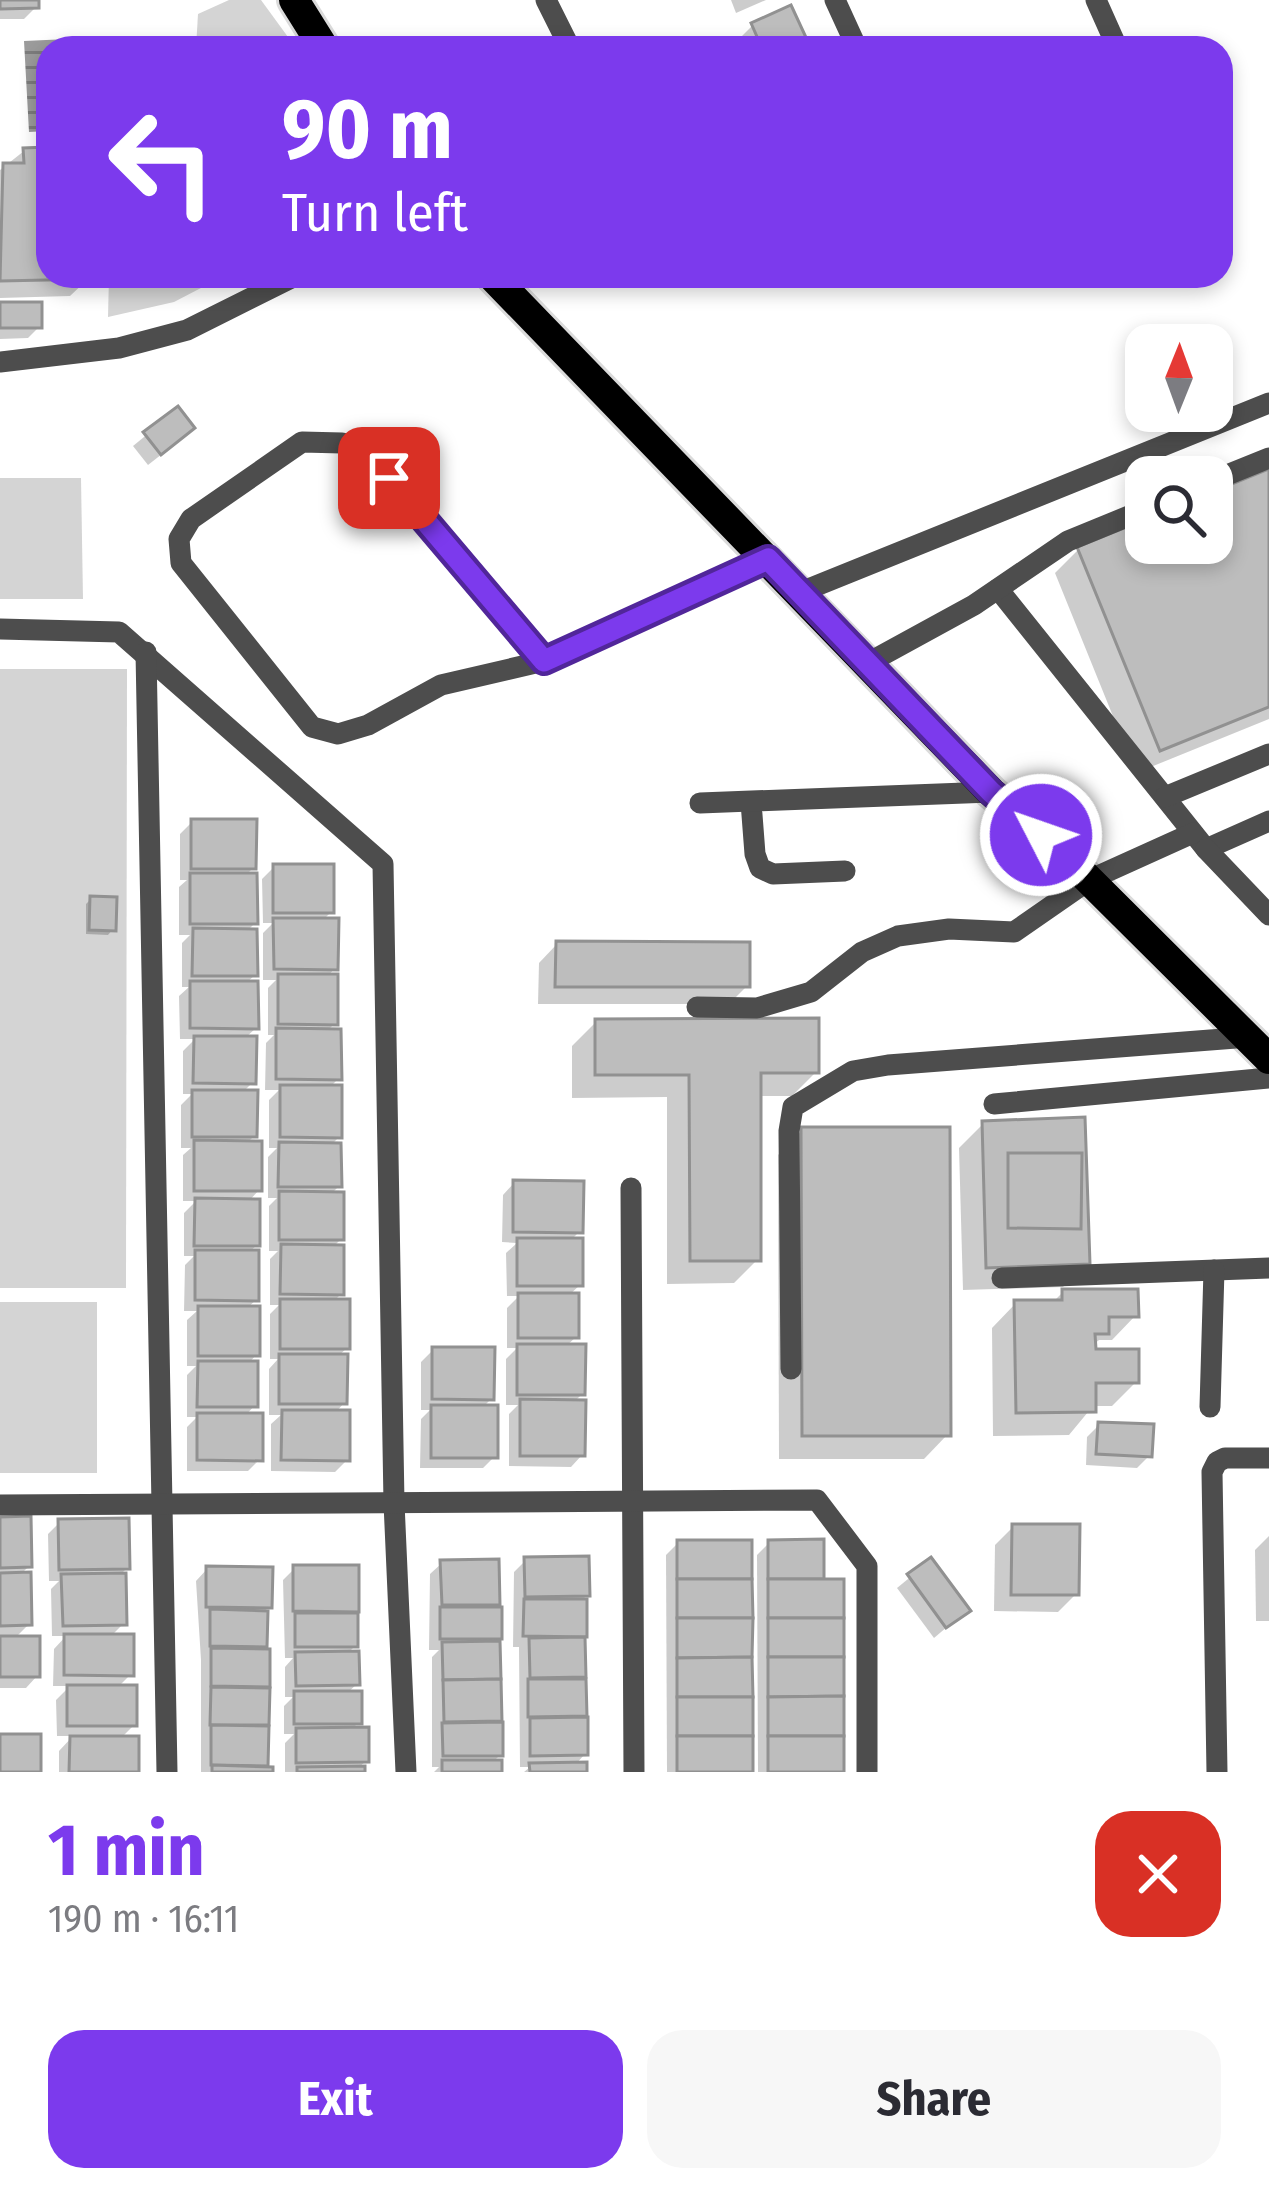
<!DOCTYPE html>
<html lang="en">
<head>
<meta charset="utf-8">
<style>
  :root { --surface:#fff; --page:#f7f7f7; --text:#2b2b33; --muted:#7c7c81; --accent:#7c3aed }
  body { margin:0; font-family:"Fira Sans Condensed",sans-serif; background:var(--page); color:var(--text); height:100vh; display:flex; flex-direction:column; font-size:45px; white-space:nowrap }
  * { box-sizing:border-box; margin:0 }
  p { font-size:39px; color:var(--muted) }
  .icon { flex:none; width:66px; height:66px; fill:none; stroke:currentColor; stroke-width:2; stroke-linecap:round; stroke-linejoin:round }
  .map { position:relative; height:1772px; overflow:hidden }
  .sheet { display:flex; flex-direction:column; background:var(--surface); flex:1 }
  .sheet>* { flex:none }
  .hud { position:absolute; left:36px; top:36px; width:1197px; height:252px; border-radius:36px; box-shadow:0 6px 18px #0003; background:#7c3aed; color:#fff; overflow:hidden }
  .needle { width:78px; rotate:1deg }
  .tools { position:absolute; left:1125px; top:324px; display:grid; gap:24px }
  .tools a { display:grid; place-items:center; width:108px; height:108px; border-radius:24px; background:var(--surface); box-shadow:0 6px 18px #0003; font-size:60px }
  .pin { position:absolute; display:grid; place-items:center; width:102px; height:102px; color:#fff; margin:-51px; border-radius:24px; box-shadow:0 6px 18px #0006 }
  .me { position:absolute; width:132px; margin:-66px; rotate:311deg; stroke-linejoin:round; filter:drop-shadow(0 0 9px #0008) }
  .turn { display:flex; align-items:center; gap:42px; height:252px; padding:0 48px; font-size:54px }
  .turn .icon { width:156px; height:156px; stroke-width:2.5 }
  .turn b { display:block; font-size:84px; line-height:102px }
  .round { display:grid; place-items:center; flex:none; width:126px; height:126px; border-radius:36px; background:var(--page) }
  .overview { display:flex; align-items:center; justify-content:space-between; height:204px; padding:0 48px }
  h1 { font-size:72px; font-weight:700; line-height:90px; color:var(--accent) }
  .primary-button { display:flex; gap:24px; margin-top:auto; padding:24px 48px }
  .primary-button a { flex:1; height:138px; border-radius:36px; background:var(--accent); color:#fff; font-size:48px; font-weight:700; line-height:138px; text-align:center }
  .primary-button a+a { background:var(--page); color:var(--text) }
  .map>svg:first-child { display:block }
</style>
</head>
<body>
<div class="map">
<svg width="1269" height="1772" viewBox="0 0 1269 1772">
  <defs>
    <pattern id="water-rules" width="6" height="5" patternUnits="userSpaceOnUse" patternTransform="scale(3)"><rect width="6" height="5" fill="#9b9b9b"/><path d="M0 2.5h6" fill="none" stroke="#7c7c7c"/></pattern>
  </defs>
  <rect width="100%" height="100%" fill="#fff"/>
  <!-- green -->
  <g fill="#d4d4d4">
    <path d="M229,0h32l35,48h-100l2,-34z"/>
    <path d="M109,276h115l-50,26 -66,15z"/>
    <path d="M0,478h81l2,121h-83z"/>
    <path d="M0,669h127l-1,619h-126z"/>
    <rect x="0" y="1302" width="97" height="171"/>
  </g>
  <!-- water -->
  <path fill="url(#water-rules)" d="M135,36l1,12h-88v83l-19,1 -5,-91z"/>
  <!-- shadow -->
  <g fill="#0003">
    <path d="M0,0h36v7l-12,12h-24z"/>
    <path d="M731,0h35l-30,13z"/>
    <path d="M753,25l53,20 -60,3 -5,-11z"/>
    <path d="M48,150v126l41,2 -19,18 -70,2v-128l24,-19z"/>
    <path d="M0,305l39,22 -11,11 -28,1z"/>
    <path d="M177,410l3,30 -32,25 -15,-19z"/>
    <path d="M1269,473v246l-133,54 -81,-200 24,-24 67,-27v21h66v-48z"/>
    <path d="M192,822l61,46 -8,8 10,47 -9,9 9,43 -10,9 11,44 -12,11 9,43 -11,11 12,43 -7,7 12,47 -11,12 9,43 -9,8 8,47 -10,9 11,45 -9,10 7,41 -10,11 15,43 -12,12h-61v-44l10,-10h-10v-42l9,-9h-9v-46l10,-9h-13l1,-46 9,-9h-10v-43l12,-12h-13v-46l8,-7h-10v-43l11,-11h-9v-43l12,-12h-15l-1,-43 10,-9h-7v-44l8,-8h-11v-48l8,-7h-7v-46z"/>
    <path d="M274,867l57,45 -9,9 13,47 -8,9 8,46 -9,9 13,46 -10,10 10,49 -9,9 9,40 -9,9 11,44 -9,9 9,46 -8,8 14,46 -10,9 7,46 -9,10 12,47 -12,12 -64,-1v-47l10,-9h-12v-46l9,-10h-8v-45l9,-9h-9v-46l8,-8h-9v-45l8,-8h-9v-41l9,-9h-8v-48l10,-10h-14l1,-47 8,-8h-6v-47l8,-8h-13v-47l10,-10h-10l-1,-44z"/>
    <path d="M91,899l22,30 -5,6 -22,-1v-30z"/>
    <path d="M557,944l190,42 -18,18h-191l1,-41z"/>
    <path d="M596,1022l220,50 -24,24h-34v163l-24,24 -67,1v-187l-95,1v-52z"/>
    <path d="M983,1124l104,139 -24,24 -100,3 -4,-142z"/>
    <path d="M802,1130l146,304 -24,25h-145l-1,-304z"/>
    <path d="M514,1183l66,48 -10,10 10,44 -12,11 8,41 -11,10 17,47 -9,9 9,52 -11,12 -62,-1v-52l9,-9h-12v-46l11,-11h-10v-40l12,-12h-12l-1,-43 11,-10 -15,-1 1,-47z"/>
    <path d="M1063,1292l73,23 -24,25h-13l-7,6 1,6 43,30 -24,24h-19l-24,29 -76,1 -1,-108 24,-25h36z"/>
    <path d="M433,1350l58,49 -9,9 13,48 -12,12h-63l1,-49 9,-9h-9v-48z"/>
    <path d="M1099,1425l50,31 -12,12 -51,-3 1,-28z"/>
    <path d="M0,1520l29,46 -9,9 9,49 -15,15 23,37 -11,12h-26z"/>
    <path d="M60,1522l67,46 -4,4 1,51 -14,14 21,37 -14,14 17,37 -14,14 16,33h-77v-21l14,-15h-16l-1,-36 14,-14h-17l1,-37 12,-13h-14l-1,-47 8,-8h-10l-1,-47z"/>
    <path d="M1013,1527l63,67 -18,18 -64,-1 1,-66z"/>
    <path d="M1269,1536v85h-13l-1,-71z"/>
    <path d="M678,1543l72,229h-83l-1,-217z"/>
    <path d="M769,1543l72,229h-83l-1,-217z"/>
    <path d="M526,1560l61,35 -7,7h4l1,152 -11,12 10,6h-60l6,-5h-10l-1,-120h-6l1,-75z"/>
    <path d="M930,1561l37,49 -33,28 -37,-50z"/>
    <path d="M496,1562l4,193 -8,8 7,9h-65l5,-5h-7v-110l7,-7h-10l1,-76 12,-11z"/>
    <path d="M295,1568h61l-1,78 -8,8 10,30 -11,10 13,28 -8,8 15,31 -9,8 5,3h-77v-29l9,-9h-10v-28l9,-9h-8v-30l8,-9h-8l-2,-78z"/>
    <path d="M207,1569l62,37 -4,5v159l5,2h-69v-112l-5,-79z"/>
  </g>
  <!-- building -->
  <g fill="#bdbdbd" stroke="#919191" stroke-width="3">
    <path d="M0,0h39v8l-39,1z"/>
    <path d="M791,5l19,41 -48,2 -11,-25z"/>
    <path d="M48,147v129h44v3l-92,2 3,-118h21l-1,-15z"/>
    <rect x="0" y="302" width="42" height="26"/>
    <path d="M178,406l17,22 -34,27 -18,-23z"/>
    <path d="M1269,469v238l-109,44 -83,-204 69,-28v24h66v-51z"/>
    <path d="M191,819h66l-1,50h-65z"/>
    <rect x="273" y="864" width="61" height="49"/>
    <path d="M190,873h67l1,51h-68z"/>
    <path d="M90,896l27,1 -1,34 -27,-1z"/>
    <path d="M273,918h66l-1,52 -64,-1z"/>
    <path d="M193,928l64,1 1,47h-66z"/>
    <path d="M556,941l194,1v45h-195z"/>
    <path d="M278,974h60v51l-60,-1z"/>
    <path d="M190,981h68l1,48 -69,-1z"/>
    <path d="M819,1018v55h-58v188h-71l-1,-186h-94v-56z"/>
    <path d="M276,1028l65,1 1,51 -66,-1z"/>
    <path d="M194,1036h63l-1,48 -63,-1z"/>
    <path d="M280,1085h62v53l-62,-1z"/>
    <path d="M192,1090h66l-1,47h-65z"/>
    <path d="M1085,1117l5,147 -104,4 -4,-147z"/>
    <path d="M801,1127h149l1,309h-149z"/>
    <path d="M194,1140l68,1v50h-68z"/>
    <path d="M279,1142l62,1 1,44h-64z"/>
    <path d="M1008,1153h74l-1,76 -73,-1z"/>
    <path d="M513,1180l71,1 -1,52 -70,-1z"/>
    <path d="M279,1191l65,1v48h-65z"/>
    <path d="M195,1198l65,1v47h-66z"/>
    <rect x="517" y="1238" width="66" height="48"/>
    <path d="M281,1244l63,1v50l-64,-1z"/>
    <path d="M195,1250h64v51l-64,-1z"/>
    <path d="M1062,1289h76l1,28h-30v17h-14l1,15h43v34h-43v29l-80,1 -2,-113h48z"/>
    <rect x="518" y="1293" width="61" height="45"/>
    <rect x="280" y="1299" width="70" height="50"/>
    <rect x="198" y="1306" width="62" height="50"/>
    <path d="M517,1344h69l-1,51h-68z"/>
    <path d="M432,1347h63l-1,53 -62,-1z"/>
    <path d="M279,1354h69l-1,50h-68z"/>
    <path d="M198,1361h60v46h-61z"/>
    <path d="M520,1399l66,1 -1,56h-65z"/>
    <rect x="431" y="1405" width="67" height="53"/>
    <path d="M282,1410h68v51l-69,-1z"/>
    <path d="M197,1413h66v48l-66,-1z"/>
    <path d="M1098,1422l56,2 -2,33 -56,-3z"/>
    <path d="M31,1516l1,51 -32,1v-51z"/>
    <path d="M129,1518l1,51 -71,1 -1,-51z"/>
    <path d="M1012,1524h68l-1,71h-68z"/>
    <path d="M824,1539v40h-56v-39z"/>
    <rect x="677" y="1540" width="75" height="39"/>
    <path d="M589,1556l1,40 -65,1 -1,-40z"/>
    <path d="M931,1557l40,54 -25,17 -39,-54z"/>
    <path d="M499,1559l1,46h-58l-2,-45z"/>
    <path d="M293,1565h66v47l-66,-1z"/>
    <path d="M206,1566l67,1 -1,41 -66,-1z"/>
    <path d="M31,1572l1,53 -32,1v-53z"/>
    <path d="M126,1573l1,52 -64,1 -2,-52z"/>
    <path d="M677,1579h75l1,39h-76z"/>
    <rect x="768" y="1579" width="76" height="39"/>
    <path d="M524,1599h63v38l-64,-1z"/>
    <rect x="440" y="1607" width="62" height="32"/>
    <path d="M210,1609l58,2 -1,36 -57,-1z"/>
    <rect x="295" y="1613" width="63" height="34"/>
    <path d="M677,1618h76l-1,39 -75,1z"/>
    <rect x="768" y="1618" width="76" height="39"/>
    <path d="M64,1634h70v42l-70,-1z"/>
    <rect x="0" y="1636" width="40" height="41"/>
    <path d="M585,1637l1,40 -56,1 -1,-40z"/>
    <path d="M500,1641l1,38 -58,1 -1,-38z"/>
    <path d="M211,1648l59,1v38l-59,-1z"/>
    <path d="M359,1651l1,34 -64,1 -1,-34z"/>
    <path d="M752,1657l1,40h-76v-39z"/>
    <path d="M768,1657h76v39l-76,1z"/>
    <path d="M501,1679l1,42 -58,1 -1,-42z"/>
    <path d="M528,1679h58l1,37 -59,1z"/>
    <rect x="67" y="1685" width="70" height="41"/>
    <path d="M211,1687l59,1 -1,37h-59z"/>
    <rect x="294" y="1691" width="68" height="33"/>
    <path d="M844,1696v40h-76v-39z"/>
    <rect x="677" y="1697" width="76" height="39"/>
    <path d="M588,1717v38l-58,1v-38z"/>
    <path d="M503,1722v34h-60l-1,-33z"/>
    <path d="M211,1725l58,1 -1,40 -57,-1z"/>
    <path d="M369,1727v35l-73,1v-35z"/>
    <rect x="0" y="1734" width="41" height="38"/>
    <path d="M70,1736h69v36h-70z"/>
    <rect x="677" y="1736" width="76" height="36"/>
    <rect x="768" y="1736" width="76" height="36"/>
    <rect x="442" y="1760" width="60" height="12"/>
    <path d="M587,1762v10h-57l-1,-9z"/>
    <path d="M212,1765l61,2v5h-61z"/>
    <path d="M365,1766v6h-68v-5z"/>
  </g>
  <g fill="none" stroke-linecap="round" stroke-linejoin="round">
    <defs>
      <g id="major">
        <path d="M294,0l30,48"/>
        <path d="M492,276l499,516 74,64 204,203"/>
      </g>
    </defs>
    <!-- major casing -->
    <use href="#major" stroke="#dbdbdb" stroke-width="36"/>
    <!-- minor -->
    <g stroke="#4d4d4d" stroke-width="21">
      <path d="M546,0l24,48"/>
      <path d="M835,0l22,48"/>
      <path d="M1096,0l21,47"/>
      <path d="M0,362l119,-14 68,-18 108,-54"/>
      <path d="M1212,481l57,-23"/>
      <path d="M998,589l208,260 63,-28"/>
      <path d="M801,592l468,-189"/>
      <path d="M0,629l119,3 264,232 11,639 12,269"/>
      <path d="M146,652l21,1120"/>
      <path d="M544,661l-155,-183 -47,-35 -40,-1 -111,77 -12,20 2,24 131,164 26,7 30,-9 73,-40 103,-24 224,-102"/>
      <path d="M868,663l106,-58 94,-64 78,-32"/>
      <path d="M1165,797l104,-43"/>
      <path d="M751,802l4,52 5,14 13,6 72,-3"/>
      <path d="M700,803l291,-11"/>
      <path d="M1206,849l63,66"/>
      <path d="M697,1007l60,1 54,-16 51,-40 36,-16 51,-7 65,3 75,-52 104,-47"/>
      <path d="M994,1104l275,-26"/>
      <path d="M631,1188l3,584"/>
      <path d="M1002,1278l267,-10"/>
      <path d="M791,1369l-2,-238 4,-24 60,-36 35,-6 361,-28"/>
      <path d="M1210,1407l4,-137"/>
      <path d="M0,1505l817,-5 50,66v206"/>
      <path d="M1217,1772l-5,-300 5,-10 8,-4h44"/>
    </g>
    <!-- major -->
    <use href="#major" stroke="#000" stroke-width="30"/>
  </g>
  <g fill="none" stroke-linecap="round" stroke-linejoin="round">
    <defs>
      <path id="route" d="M389,478l155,183 224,-102 223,233 50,43"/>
    </defs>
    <!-- route casing -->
    <use href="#route" stroke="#51269a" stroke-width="30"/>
    <!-- route -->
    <use href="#route" stroke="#7c3aed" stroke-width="21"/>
  </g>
</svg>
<div class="tools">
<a><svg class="needle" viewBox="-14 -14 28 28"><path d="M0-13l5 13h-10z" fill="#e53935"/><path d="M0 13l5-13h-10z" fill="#7c7c81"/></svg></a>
<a><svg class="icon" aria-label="search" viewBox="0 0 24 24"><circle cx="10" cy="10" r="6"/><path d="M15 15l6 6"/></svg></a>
</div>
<div class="pin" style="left:389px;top:478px;background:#d93025"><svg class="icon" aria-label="arrive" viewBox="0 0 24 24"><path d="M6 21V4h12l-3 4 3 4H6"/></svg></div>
<svg class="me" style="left:1041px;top:835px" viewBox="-20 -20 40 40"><circle r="17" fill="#7c3aed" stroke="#fff" stroke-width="3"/><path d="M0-11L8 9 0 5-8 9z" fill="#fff"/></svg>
<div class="hud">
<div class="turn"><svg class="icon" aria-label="left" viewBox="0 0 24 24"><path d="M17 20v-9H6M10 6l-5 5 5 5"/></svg><div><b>90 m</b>Turn left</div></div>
</div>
</div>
<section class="sheet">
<div class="overview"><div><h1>1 min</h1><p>190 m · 16:11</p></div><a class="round" style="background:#d93025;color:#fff"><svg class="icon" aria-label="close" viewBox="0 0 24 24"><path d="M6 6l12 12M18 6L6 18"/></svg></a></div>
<div class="primary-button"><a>Exit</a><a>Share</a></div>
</section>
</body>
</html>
